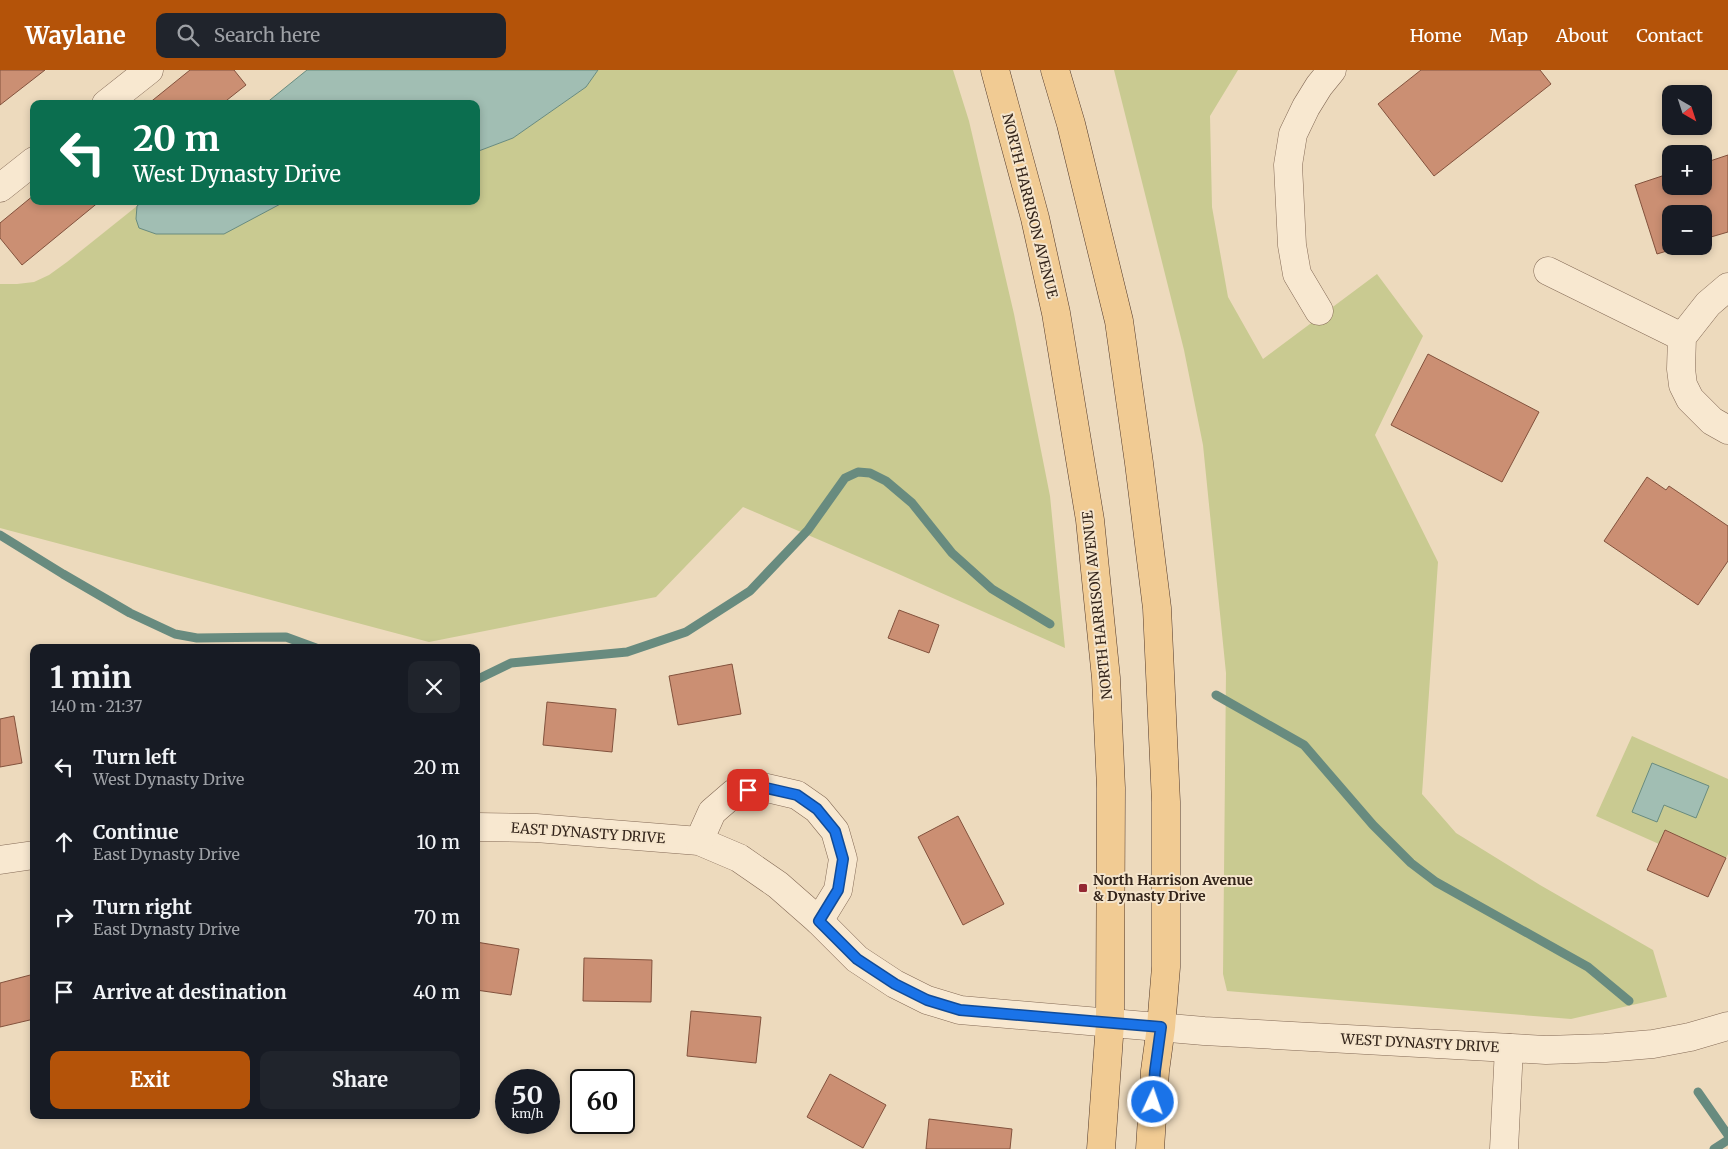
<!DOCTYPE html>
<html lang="en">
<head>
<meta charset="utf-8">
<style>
  :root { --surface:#171b24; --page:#20242c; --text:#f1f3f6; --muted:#9ea1a6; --accent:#b45309 }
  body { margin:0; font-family:Merriweather,serif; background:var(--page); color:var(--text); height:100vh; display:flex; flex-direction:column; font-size:19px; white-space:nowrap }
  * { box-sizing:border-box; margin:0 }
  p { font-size:16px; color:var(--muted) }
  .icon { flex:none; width:28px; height:28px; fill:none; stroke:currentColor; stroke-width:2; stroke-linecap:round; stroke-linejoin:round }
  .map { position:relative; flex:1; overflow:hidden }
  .side { position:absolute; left:30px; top:574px; width:450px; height:475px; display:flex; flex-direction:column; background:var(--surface); border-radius:10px; box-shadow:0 2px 8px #0003 }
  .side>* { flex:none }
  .guide { position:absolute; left:30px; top:30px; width:450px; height:105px; border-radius:10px; box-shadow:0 2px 8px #0003; background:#0b6e4f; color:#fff; overflow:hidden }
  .needle { width:32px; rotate:141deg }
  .tools { position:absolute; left:1662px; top:15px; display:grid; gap:10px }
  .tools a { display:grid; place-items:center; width:50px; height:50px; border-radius:10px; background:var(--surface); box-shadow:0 2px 8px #0003; font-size:25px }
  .speed { position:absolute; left:495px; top:999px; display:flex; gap:10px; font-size:25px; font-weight:700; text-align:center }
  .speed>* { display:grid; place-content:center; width:65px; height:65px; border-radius:50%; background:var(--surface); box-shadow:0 2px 8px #0003; line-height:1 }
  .speed small { font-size:12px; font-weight:400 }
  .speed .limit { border:2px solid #111; border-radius:8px; background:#fff; color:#111 }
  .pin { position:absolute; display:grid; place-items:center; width:42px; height:42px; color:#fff; margin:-21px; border-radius:10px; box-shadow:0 2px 8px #0006 }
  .me { position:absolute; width:55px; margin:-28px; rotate:3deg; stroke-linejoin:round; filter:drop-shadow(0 0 4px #0008) }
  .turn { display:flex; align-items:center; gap:18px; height:105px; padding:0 20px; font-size:22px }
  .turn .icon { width:65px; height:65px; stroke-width:2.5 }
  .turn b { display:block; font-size:35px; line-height:42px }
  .round { display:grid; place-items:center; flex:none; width:52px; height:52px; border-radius:10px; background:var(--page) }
  .overview { display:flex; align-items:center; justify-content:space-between; height:85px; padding:0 20px }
  h1 { font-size:30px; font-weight:700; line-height:38px }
  .action { display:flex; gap:10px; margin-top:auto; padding:10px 20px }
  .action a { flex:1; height:58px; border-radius:10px; background:var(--accent); color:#fff; font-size:20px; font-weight:700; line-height:58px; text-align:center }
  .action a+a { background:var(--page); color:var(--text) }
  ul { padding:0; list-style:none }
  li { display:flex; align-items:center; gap:15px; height:75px; padding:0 20px }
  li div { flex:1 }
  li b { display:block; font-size:19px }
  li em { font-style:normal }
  header { display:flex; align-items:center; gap:30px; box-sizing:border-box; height:70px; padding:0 25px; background:var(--accent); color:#fff }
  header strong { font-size:24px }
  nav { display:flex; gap:28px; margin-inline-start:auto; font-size:18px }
  .search { width:350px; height:45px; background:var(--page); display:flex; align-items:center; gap:12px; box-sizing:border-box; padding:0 18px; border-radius:10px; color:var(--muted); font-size:19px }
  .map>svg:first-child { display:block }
</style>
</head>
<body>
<header>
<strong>Waylane</strong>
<div class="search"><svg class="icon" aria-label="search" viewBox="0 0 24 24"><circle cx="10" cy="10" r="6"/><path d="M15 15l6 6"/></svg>Search here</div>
<nav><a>Home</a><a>Map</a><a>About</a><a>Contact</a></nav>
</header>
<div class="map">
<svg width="1728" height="1079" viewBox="0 0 1728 1079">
  <rect width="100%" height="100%" fill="#eddabd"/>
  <!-- green -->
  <g fill="#c9ca91">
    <path d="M598,0h355l16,51 45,193 36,182 15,152 -171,-76 -151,-65 -87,90 -227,45 -429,-114v-244h17l17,-2 15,-7 18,-13 70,-56 -1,13 20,15h67l63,-33h190v-49l37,-14 73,-51z"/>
    <path d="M1114,0h124l-28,46 2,91 16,90 35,62 114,-85 46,62 -48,99 63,127 -16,232 34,39 84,52 113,65 14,47 -96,22 -344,-28 -4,-17 3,-301 -23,-228 -19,-95z"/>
    <path d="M1632,666l96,43v75l-2,4 -61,-28 -6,14 -63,-28z"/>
  </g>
  <!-- water -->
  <g fill="#a1beb3" stroke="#688b7f">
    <path d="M307,0h291l-12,17 -73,51 -37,14v-48h-211z"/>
    <path d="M143,131h143l-62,33h-68l-17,-6 -3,-9 1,-13z"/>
    <path d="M1652,693l57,23 -13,32 -32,-13 -7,17 -25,-10z"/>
  </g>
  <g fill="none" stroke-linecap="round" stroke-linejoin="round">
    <!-- stream -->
    <g stroke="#688b7f" stroke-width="9">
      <path d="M0,465l63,39 67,39 45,21 22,4 89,-1 30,11"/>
      <path d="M476,610l35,-17 116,-11 59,-20 64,-41 58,-61 37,-52 13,-6 12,1 16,8 26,22 40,50 40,36 58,35"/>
      <path d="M1216,625l88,50 69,80 38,38 25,19 152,85 41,34"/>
      <path d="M1698,1022l30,43"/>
      <path d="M1714,1079l14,-9"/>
    </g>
  </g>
  <!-- building -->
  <g fill="#cb8f73" stroke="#83523d">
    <path d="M0,0h45l-45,35z"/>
    <path d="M190,0h44l12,15 -24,19h-74z"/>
    <path d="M1421,0h119l11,14 -117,92 -56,-72z"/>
    <path d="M1728,85v77l-24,7v-25h-33v32h12l-26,8 -22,-69 36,-12v13h33v-23z"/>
    <path d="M34,125v6h66l-78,64 -22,-27v-15z"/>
    <path d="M1428,284l111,58 -37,70 -111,-57z"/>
    <path d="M1647,407l19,13 3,-4 59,40v35l-30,44 -94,-64z"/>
    <path d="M899,540l40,15 -10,28 -41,-15z"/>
    <path d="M732,594l9,50 -63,11 -9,-49z"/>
    <path d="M547,632l69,7 -4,43 -69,-7z"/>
    <path d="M14,646l8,47 -22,4v-48z"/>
    <path d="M958,746l46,88 -41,21 -45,-88z"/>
    <path d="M1665,760l61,28 -18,39 -61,-27z"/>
    <path d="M476,872l43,7 -8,46 -35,-5z"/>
    <path d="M584,888l68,2 -1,42 -68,-1z"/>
    <path d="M34,904v45l-34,8v-44z"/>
    <path d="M691,941l70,6 -5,46 -69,-7z"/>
    <path d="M830,1004l56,31 -23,43 -56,-31z"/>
    <path d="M929,1049l83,10 -2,20h-84z"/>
  </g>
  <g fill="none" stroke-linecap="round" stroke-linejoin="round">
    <defs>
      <g id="minor">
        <path d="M106,34l43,-34"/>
        <path d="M0,118l34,-27"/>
        <path d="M1548,201l134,66"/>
        <path d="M1728,217l-20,17 -26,33 -1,32 2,16 7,14 22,22 16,9"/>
        <path d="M1319,241l-22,-37 -5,-29 -4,-80 5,-31 13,-27 13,-21 13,-16"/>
        <path d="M476,757l60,1 163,13 40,17 39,27 41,36 38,38 38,25 32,16 33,10 244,21 342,19 59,-2 48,-4 37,-7 38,-11"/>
        <path d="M699,771l13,-29 22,-19 28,-6 35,8 20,14 18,22 8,28 -5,31 -19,31"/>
        <path d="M0,790l34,-5"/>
        <path d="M1504,1079l5,-101"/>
      </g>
      <g id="major">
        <path d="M995,0l40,148 21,95 34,207 16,158 5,110 -1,235 -9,126"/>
        <path d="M1055,0l16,54 48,197 20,142 18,145 9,194v165l-5,60 -6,44 -5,78"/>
      </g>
    </defs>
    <!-- minor casing -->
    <use href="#minor" stroke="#846a56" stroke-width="29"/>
    <!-- major casing -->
    <use href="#major" stroke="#52392b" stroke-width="29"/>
    <!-- minor -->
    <use href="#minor" stroke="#f8e8d0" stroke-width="28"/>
    <!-- major -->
    <use href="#major" stroke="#f1cb93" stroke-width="28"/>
  </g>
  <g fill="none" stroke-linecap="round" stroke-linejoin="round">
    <defs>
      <path id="route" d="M748,720l14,-3 35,8 20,14 18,22 8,28 -5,31 -19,31 38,38 38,25 32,16 33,10 201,17 -6,44 -2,31"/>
    </defs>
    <!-- route casing -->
    <use href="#route" stroke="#114b97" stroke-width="12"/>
    <!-- route -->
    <use href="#route" stroke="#1a73e8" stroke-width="9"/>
  </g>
  <!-- markers -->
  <rect fill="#932732" stroke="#f5e5cc" stroke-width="2" x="1078" y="813" width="10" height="10" rx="2.5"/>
  <g text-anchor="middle" stroke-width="4" stroke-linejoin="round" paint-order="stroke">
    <!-- street labels -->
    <g font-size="14" fill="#34251b" stroke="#f5e5cc">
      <text transform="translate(1030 136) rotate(76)" y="5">NORTH HARRISON AVENUE</text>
      <text transform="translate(1097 535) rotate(-96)" y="5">NORTH HARRISON AVENUE</text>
      <text transform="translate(588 763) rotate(4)" y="5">EAST DYNASTY DRIVE</text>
      <text transform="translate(1420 973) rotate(3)" y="5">WEST DYNASTY DRIVE</text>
    </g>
    <!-- poi labels -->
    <g font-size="14" font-weight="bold" fill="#34251b" stroke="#f5e5cc" text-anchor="start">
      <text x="1093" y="815">North Harrison Avenue<tspan x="1093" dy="16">&amp; Dynasty Drive</tspan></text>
    </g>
  </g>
</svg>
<div class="tools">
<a><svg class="needle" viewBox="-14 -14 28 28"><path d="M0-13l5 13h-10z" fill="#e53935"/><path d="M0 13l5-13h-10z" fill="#9ea1a6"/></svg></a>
<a>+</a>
<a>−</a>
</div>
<div class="speed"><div>50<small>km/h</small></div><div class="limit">60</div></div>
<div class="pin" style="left:748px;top:720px;background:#d93025"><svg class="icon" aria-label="arrive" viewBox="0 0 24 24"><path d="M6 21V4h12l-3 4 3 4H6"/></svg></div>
<svg class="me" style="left:1153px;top:1032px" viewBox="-20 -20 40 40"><circle r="17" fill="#1a73e8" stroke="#fff" stroke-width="3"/><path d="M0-11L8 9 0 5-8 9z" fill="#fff"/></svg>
<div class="guide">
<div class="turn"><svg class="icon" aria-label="left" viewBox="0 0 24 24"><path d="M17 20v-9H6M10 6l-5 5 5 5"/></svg><div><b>20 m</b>West Dynasty Drive</div></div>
</div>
<section class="side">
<div class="overview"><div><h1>1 min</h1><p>140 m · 21:37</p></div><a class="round"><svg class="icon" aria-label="close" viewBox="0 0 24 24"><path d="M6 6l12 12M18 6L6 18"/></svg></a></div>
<ul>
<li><svg class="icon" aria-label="left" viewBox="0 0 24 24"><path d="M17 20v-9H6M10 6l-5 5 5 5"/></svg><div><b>Turn left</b><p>West Dynasty Drive</p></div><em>20 m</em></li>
<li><svg class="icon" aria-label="ahead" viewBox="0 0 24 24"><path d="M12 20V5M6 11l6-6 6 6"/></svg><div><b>Continue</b><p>East Dynasty Drive</p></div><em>10 m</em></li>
<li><svg class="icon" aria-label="right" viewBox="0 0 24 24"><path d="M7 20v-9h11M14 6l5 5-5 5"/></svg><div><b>Turn right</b><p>East Dynasty Drive</p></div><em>70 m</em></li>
<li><svg class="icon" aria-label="arrive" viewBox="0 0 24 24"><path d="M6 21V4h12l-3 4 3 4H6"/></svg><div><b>Arrive at destination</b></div><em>40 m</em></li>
</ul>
<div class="action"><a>Exit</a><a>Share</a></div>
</section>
</div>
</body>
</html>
